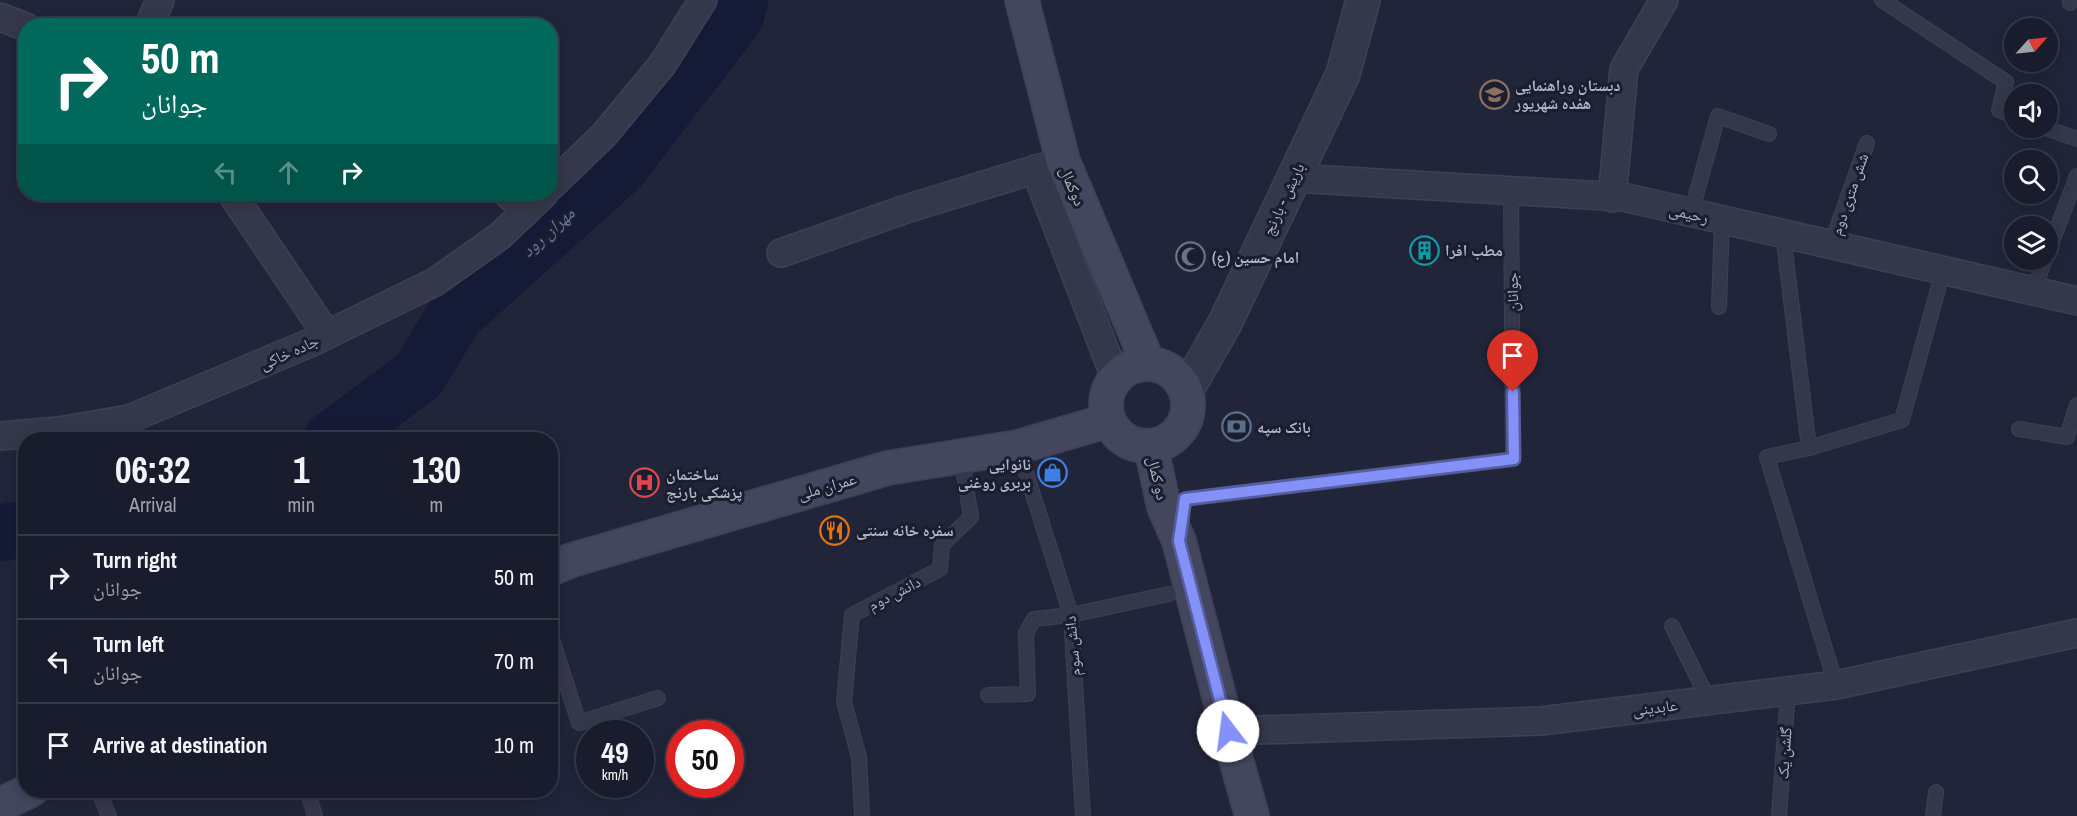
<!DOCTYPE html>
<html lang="en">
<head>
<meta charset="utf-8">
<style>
  :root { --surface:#191c2c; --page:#222534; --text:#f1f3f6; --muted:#9fa1a9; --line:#373a48 }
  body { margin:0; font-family:"Archivo Narrow","Noto Naskh Arabic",sans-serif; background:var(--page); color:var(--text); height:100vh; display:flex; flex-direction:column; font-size:22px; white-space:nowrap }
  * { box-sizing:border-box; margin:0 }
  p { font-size:20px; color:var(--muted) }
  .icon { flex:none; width:33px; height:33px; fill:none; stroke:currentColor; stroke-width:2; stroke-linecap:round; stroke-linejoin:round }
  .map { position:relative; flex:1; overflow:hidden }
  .panel { position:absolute; left:18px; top:432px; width:540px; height:366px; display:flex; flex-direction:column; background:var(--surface); border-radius:24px; box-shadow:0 3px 15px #0003,0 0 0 2px var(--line) }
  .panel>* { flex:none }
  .guide { position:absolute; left:18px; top:18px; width:540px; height:183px; border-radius:24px; box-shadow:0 3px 15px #0003,0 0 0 2px var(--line); background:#00695c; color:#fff; overflow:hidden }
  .needle { width:39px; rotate:63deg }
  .buttons { position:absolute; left:2004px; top:18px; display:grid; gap:12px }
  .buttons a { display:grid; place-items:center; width:54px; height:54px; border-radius:50%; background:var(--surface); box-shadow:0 3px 15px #0003,0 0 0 2px var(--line); font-size:30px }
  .speed { position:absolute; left:576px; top:720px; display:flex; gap:12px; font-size:30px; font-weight:700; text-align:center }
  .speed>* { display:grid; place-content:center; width:78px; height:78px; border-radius:50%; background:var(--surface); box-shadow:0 3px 15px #0003,0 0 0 2px var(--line); line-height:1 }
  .speed small { font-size:15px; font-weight:400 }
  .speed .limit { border:9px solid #d22; background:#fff; color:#111 }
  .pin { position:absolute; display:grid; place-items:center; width:51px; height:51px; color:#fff; margin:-62px -26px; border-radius:50% 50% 50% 0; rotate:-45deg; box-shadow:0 0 6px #0007 }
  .pin .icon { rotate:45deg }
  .me { position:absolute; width:66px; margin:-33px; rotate:345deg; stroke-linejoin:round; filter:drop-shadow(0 0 4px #0008) }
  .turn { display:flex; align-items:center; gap:21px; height:126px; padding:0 24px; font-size:27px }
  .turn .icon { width:78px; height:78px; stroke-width:2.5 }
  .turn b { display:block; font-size:42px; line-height:51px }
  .lanes { display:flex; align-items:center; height:57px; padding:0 24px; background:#0003; justify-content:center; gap:30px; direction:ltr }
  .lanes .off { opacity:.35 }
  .eta { display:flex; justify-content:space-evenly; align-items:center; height:102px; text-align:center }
  .eta b { font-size:36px; font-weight:800; line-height:42px }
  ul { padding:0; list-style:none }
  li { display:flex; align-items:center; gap:18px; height:84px; padding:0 24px; border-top:2px solid var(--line) }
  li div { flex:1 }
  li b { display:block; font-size:22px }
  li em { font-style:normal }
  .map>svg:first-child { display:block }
</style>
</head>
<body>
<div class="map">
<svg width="2077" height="816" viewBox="0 0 2077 816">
  <rect width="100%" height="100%" fill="#21253a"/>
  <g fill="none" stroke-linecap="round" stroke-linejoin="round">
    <!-- river -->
    <g stroke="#151a37" stroke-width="57">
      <path d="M331,440l87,-64 37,-61 164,-147 116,-151 5,-17"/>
      <path d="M0,533l26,-4"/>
    </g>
    <defs>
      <g id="service">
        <path d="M1882,0l124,82 -7,28 15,6"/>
        <path d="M2070,3v-3"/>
        <path d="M2046,128l31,11"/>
        <path d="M1691,213l27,-97 51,18"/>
        <path d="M1783,234l26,214 -42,9 69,228"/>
        <path d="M1831,245l36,-102"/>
        <path d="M2048,252l29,-76"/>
        <path d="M2033,291l12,-31"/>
        <path d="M1719,307l3,-87"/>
        <path d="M2019,429l48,8 10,-32"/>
        <path d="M1018,447l53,168 12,201"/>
        <path d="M1809,448l93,-28 41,-149"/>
        <path d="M1186,499l327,-40 -2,-268"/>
        <path d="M1672,626l37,75"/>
        <path d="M550,633l29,90 79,-25"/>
        <path d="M988,695l40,-1 -2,-61 8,-14 37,-4 98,-21"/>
        <path d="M98,790l11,26"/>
        <path d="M307,790l8,26"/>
        <path d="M862,816l-3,-59 -15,-55 8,-87 88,-46 2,-24 29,-28 -10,-61"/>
        <path d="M1779,816l9,-125"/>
        <path d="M1933,816l3,-24"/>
      </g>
      <g id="minor">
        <path d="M0,17l26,10"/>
        <path d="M149,26l11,-26"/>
        <path d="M1035,169l80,208"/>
        <path d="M1293,178l330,19 454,104"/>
        <path d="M550,187l54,-52 58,-70 41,-65"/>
        <path d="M232,194l95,141"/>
        <path d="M508,194l18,17"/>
        <path d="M1612,198l12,-129 40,-69"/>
        <path d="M781,253l125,-44 157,-48"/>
        <path d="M0,436l58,-5 71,-12 181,-76 125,-61 65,-46 44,-42"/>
        <path d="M1228,731l313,-10 295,-36 241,-52"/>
      </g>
      <path id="tertiary" d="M1186,391l39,-68 118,-249 20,-74"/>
      <g id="secondary">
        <path d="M1022,0l41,161 85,202"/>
        <circle cx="1147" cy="405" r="41"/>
        <path d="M1151,447l13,60 15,34 49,190 24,85"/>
        <path d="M550,569l22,-9 316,-92 130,-21 89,-26"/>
        <path d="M0,805l31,-15"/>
      </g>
    </defs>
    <!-- service casing -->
    <use href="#service" stroke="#3e4153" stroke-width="16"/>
    <!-- minor casing -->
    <use href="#minor" stroke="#3e4153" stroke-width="30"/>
    <!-- tertiary casing -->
    <use href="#tertiary" stroke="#3e4153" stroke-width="36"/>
    <!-- secondary casing -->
    <use href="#secondary" stroke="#3e4153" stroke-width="36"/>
    <!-- service -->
    <use href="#service" stroke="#35384a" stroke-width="14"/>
    <!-- minor -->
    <use href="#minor" stroke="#35384a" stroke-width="27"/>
    <!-- tertiary -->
    <use href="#tertiary" stroke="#35384a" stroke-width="33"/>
    <!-- secondary -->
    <use href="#secondary" stroke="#43465d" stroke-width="33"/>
  </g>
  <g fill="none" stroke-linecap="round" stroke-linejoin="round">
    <defs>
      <path id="route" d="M1228,731l-49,-190 6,-42 329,-40 -1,-67"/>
    </defs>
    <!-- route casing -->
    <use href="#route" stroke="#555ea1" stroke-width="15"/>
    <!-- route -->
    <use href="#route" stroke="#8391f8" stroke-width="10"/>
  </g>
  <!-- icons -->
  <defs>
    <symbol id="school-ring" viewBox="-11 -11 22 22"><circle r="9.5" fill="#1a1e2f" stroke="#8d6e63" stroke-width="1.5"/><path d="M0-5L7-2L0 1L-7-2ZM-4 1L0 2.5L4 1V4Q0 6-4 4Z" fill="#8d6e63"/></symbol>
    <symbol id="building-ring" viewBox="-11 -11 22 22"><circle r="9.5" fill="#1a1e2f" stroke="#0f9aa8" stroke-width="1.5"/><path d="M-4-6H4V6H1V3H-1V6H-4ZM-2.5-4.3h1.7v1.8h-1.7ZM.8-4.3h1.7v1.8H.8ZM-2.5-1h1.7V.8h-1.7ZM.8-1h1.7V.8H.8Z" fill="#0f9aa8"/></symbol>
    <symbol id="mosque-ring" viewBox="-11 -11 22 22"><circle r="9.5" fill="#1a1e2f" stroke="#6b7280" stroke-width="1.5"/><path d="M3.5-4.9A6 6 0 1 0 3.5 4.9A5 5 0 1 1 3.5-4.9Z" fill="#6b7280"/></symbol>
    <symbol id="bank-ring" viewBox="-11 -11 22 22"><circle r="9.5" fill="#1a1e2f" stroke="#5c6f8a" stroke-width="1.5"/><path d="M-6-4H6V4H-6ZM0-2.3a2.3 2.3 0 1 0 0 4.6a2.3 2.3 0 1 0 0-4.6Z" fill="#5c6f8a"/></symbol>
    <symbol id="shop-ring" viewBox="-11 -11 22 22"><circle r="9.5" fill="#1a1e2f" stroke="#3f7fe0" stroke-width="1.5"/><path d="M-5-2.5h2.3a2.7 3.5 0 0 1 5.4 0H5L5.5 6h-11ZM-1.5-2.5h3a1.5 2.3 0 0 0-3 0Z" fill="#3f7fe0"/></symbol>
    <symbol id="hospital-ring" viewBox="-11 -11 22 22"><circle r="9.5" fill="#1a1e2f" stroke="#e0444e" stroke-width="1.5"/><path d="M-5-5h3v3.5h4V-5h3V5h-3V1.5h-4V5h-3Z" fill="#e0444e"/></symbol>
    <symbol id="restaurant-ring" viewBox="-11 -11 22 22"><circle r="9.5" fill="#1a1e2f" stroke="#e8710a" stroke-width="1.5"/><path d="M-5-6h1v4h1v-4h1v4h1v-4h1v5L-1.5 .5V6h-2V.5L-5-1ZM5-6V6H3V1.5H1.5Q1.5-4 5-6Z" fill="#e8710a"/></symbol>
  </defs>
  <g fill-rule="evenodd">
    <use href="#school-ring" x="1478" y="78" width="33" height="33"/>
    <use href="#building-ring" x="1408" y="234" width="33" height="33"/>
    <use href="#mosque-ring" x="1174" y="240" width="33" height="33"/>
    <use href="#bank-ring" x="1220" y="410" width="33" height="33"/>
    <use href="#shop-ring" x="1036" y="456" width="33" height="33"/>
    <use href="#hospital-ring" x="628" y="466" width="33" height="33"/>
    <use href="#restaurant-ring" x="818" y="514" width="33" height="33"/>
  </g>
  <g text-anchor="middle" stroke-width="6" stroke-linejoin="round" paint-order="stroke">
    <!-- poi labels -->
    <g font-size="16" font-weight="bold" fill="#b0b3c6" stroke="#1a1e2f" text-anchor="start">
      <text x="1515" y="91">دبستان وراهنمایی<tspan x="1515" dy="18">هفده شهریور</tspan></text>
      <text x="1445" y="256">مطب افرا</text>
      <text x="1212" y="263">امام حسین (ع)</text>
      <text x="1257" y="433">بانک سپه</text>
      <text x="1031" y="470" text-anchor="end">نانوایی<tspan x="1031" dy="18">بربری روغنی</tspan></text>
      <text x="666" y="480">ساختمان<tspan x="666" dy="18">پزشکی بارنج</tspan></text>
      <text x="856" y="536">سفره خانه سنتی</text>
    </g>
    <!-- street labels -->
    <g font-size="16" fill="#b0b3c6" stroke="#1a1e2f">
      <text transform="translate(1073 186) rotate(67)" y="6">دوکمال</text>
      <text transform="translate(1849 194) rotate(-71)" y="6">شش متری دوم</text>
      <text transform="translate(1283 199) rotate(-65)" y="6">باریش - بارنج</text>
      <text transform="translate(1689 213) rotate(13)" y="6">رحیمی</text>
      <text transform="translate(1512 292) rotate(-91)" y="6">جوانان</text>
      <text transform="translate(289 352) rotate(-24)" y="6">جاده خاکی</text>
      <text transform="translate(1158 478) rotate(77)" y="6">دو کمال</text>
      <text transform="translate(827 486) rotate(-16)" y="6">عمران ملی</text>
      <text transform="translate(894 593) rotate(-27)" y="6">دانش دوم</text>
      <text transform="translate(1072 646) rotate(-95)" y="6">دانش سوم</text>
      <text transform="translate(1655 707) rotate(-7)" y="6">عابدینی</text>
      <text transform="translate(1784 753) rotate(-86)" y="6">گلشن یک</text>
    </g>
    <!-- water labels -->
    <g font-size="18" font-style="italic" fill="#6873a6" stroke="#1a1e2f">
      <text transform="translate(548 232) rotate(-42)" y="6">مهران رود</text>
    </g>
  </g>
</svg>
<div class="buttons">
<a><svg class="needle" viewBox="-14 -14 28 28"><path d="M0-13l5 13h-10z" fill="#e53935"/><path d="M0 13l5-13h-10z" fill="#9fa1a9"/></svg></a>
<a><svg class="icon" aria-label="sound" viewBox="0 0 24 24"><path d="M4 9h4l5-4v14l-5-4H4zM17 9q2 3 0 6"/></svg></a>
<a><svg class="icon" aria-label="search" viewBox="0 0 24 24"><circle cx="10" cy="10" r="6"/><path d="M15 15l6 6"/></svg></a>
<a><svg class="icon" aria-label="layers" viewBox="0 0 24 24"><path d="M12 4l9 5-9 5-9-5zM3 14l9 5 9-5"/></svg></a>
</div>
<div class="speed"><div>49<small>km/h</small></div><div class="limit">50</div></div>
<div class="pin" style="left:1513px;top:392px;background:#d93025"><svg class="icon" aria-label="arrive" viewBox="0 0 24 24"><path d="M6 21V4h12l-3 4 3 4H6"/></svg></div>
<svg class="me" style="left:1228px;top:731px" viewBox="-20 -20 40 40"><circle r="19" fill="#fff"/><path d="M0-13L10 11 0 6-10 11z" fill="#8391f8"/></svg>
<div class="guide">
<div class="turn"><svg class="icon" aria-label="right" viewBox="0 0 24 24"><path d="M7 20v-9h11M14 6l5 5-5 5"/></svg><div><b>50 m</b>جوانان</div></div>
<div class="lanes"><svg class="icon off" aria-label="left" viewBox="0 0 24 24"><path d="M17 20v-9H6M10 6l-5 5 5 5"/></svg><svg class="icon off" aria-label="ahead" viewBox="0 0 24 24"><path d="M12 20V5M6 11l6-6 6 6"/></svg><svg class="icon" aria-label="right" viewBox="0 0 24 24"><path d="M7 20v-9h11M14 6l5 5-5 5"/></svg></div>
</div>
<section class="panel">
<div class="eta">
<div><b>06:32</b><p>Arrival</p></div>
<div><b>1</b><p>min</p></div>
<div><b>130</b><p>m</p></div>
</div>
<ul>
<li><svg class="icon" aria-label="right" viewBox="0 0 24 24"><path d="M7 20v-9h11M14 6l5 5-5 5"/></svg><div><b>Turn right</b><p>جوانان</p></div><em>50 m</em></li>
<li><svg class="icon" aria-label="left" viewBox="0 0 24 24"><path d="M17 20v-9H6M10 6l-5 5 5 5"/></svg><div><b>Turn left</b><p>جوانان</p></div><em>70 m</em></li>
<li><svg class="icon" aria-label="arrive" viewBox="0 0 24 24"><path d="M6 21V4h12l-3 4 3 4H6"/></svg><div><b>Arrive at destination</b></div><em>10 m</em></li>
</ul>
</section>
</div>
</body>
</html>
